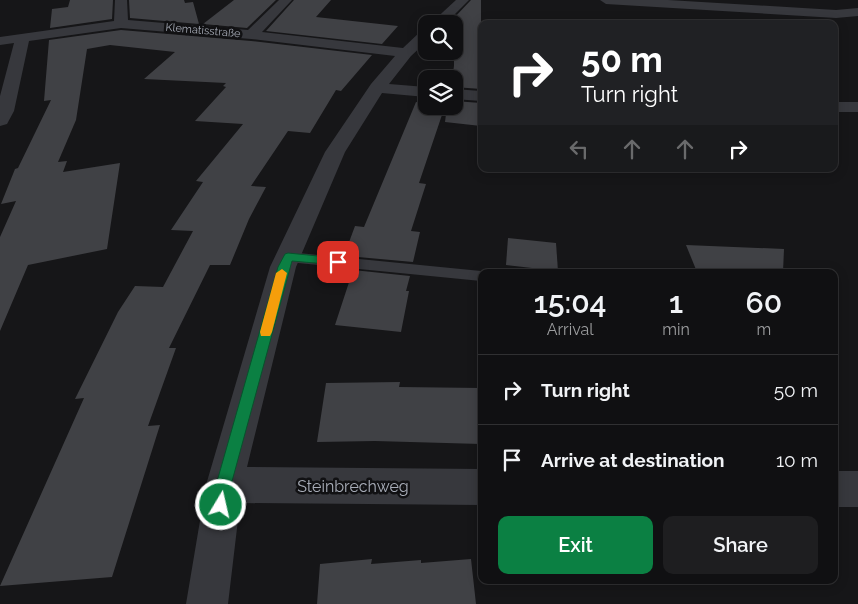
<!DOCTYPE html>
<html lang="en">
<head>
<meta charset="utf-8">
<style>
  :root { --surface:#101012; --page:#1e1e20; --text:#f1f3f6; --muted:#9c9d9f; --line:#303032; --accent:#0b8043 }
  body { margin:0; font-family:Raleway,sans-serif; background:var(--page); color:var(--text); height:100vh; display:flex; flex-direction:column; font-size:19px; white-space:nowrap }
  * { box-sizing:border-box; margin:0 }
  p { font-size:16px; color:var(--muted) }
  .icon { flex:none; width:28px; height:28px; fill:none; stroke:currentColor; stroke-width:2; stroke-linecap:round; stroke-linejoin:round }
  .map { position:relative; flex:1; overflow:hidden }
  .details { position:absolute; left:478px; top:269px; width:360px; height:315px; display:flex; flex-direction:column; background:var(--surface); border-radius:10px; box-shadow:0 2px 12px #0003,0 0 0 1px var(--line) }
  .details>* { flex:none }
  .hud { position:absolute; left:478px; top:20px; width:360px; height:152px; border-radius:10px; box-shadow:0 2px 12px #0003,0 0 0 1px var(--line); background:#202124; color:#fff; overflow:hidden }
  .tools { position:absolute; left:418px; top:15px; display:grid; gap:10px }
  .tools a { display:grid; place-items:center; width:45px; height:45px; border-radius:10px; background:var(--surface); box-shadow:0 2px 12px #0003,0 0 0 1px var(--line); font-size:25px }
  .pin { position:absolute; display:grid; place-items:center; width:42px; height:42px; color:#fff; margin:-21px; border-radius:10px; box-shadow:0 2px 8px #0006 }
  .me { position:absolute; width:55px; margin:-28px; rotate:9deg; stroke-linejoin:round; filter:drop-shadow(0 0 4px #0008) }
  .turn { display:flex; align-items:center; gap:18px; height:105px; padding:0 20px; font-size:22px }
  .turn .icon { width:65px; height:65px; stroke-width:2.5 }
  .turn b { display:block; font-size:35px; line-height:42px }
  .lanes { display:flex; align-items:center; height:48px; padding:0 20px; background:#0003; justify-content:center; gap:25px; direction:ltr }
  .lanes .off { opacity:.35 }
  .eta { display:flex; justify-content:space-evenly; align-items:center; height:85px; text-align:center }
  .eta b { font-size:30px; font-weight:600; line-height:35px }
  .cta { display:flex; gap:10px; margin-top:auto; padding:10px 20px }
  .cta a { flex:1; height:58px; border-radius:10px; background:var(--accent); color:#fff; font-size:20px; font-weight:600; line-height:58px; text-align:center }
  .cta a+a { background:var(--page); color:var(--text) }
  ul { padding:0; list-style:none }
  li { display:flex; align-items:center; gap:15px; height:70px; padding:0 20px; border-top:1px solid var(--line) }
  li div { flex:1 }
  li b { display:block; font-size:19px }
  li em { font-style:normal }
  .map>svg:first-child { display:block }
</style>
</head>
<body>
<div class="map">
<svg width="858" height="604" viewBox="0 0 858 604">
  <rect width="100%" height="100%" fill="#161618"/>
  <!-- building -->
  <g fill="#404145">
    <path d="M70,0h43l-1,19 -62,9 2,-19 16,-2z"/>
    <path d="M129,0h55l1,3 8,-1 6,22 -69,-6z"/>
    <path d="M234,0h42l-29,28 -44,-4z"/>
    <path d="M294,0h37l-15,17 82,9 -16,18 -116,-13z"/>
    <path d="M471,0h10v89l-27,-2v-8h-2l2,-13v-48z"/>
    <path d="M121,30l130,11 121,14 -31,36 -5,-1 -26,43 -22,-2 -37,55 15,1 -17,32 -19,46h-20l-41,83h7l-28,78 12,-1 -48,152 -112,9 84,-188 -9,1 43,-87 17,-26 28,1 30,-56 -22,-1 32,-48 -7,-1 47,-57 -48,-3 31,-34 -3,-1 3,-3 -82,-4 31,-27 -65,-7 -23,4 -11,71 -18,42 9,-1 -4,11 57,-9 -13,86 -79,16 -28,66v-94l16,-36 -15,3 14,-35 3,-1 33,-68 -7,1 5,-61z"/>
    <path d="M454,101l27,2v23l-36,-4 2,-16h7z"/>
    <path d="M416,102l10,2v2h19l-26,77 7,1 -15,47 9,1 -7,30 -55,-5 1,-2 -14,-2 10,-27 9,1z"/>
    <path d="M508,238l48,5 2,28 -52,-6z"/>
    <path d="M686,245l98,4 -1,23h-86z"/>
    <path d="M353,270l57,6 -4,15h3l-8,41 -66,-7z"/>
    <path d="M400,382l-1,5 82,1v56l-106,-3 -58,1 9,-59z"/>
    <path d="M372,559l-1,5 50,-4v3l50,-4 5,45h-159l3,-40z"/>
  </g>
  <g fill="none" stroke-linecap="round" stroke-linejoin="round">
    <!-- service -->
    <path fill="#37383d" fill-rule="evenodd" d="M288,252l193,19 5,1h-5v9l-193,-19 -5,-2 -2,-3 2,-3z"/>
    <!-- minor -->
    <g fill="#37383d" fill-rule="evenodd">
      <path d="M115,0h12l1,20 120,10 31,-30h13l-30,32 141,16 18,-17 5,-1v12l-15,14 -22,28 37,3v10l-44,-4 -37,59 -49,115 -49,200 234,2v36l-241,-2 -12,101h-42l20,-119 64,-218 55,-115 46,-68 24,-28 -144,-17 -130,-11 -92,13 -15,70 -7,13 -7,2v-30l14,-53 -14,2v-8l114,-16z"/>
      <path d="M456,0h13l-24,24h-15z"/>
      <path d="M600,0h68l168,10 22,-2v8l-22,2 -230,-14z"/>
      <path d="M454,89l27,2v10l-27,-2z"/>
      <rect x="834" y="102" width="24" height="10"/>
      <rect x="834" y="471" width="24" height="36"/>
    </g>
  </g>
  <!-- route -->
  <path fill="#0b8043" stroke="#07532c" d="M288,253l50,5 5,4 -5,3 -46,-4 -61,224 -4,26 -6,2 -6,-2 -2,-6 3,-20 62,-218 7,-13z"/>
  <!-- slow -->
  <path fill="#f59e0b" d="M282,269l5,4 -15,59 -2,4h-9l-1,-4 16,-59z"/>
  <g text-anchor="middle" stroke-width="5" stroke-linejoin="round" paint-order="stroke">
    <!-- far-street labels -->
    <g font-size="11" fill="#a8adb8" stroke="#111113">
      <text transform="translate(203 30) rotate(5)" y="4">Klematisstraße</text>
    </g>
    <!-- near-street labels -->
    <g font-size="16" fill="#a8adb8" stroke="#111113">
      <text x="353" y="492">Steinbrechweg</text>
    </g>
  </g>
</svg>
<div class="tools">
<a><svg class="icon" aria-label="search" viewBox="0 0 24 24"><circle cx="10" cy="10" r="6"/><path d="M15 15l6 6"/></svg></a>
<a><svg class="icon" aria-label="layers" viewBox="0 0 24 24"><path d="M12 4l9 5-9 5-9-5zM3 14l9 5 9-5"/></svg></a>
</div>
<div class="pin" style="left:338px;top:262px;background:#d93025"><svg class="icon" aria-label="arrive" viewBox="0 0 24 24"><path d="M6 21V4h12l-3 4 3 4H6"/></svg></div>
<svg class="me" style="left:221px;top:505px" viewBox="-20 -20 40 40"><circle r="17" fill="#0b8043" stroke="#fff" stroke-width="3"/><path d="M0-11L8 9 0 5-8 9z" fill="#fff"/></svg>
<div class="hud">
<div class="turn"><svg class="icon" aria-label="right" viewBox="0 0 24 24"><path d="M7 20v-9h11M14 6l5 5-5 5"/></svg><div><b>50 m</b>Turn right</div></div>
<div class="lanes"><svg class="icon off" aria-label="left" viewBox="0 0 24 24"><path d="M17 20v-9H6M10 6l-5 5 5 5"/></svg><svg class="icon off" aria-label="ahead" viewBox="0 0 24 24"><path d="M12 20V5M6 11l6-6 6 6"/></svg><svg class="icon off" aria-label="ahead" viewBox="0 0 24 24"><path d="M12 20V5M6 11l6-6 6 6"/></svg><svg class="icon" aria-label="right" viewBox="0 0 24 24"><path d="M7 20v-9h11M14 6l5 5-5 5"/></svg></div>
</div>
<section class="details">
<div class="eta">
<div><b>15:04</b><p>Arrival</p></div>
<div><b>1</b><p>min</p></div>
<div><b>60</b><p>m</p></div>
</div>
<ul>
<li><svg class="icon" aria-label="right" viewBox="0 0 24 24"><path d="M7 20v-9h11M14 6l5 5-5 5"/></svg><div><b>Turn right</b></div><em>50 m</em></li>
<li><svg class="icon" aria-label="arrive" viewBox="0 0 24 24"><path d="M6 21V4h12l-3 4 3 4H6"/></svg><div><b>Arrive at destination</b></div><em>10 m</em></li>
</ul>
<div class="cta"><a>Exit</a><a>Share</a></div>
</section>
</div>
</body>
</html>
